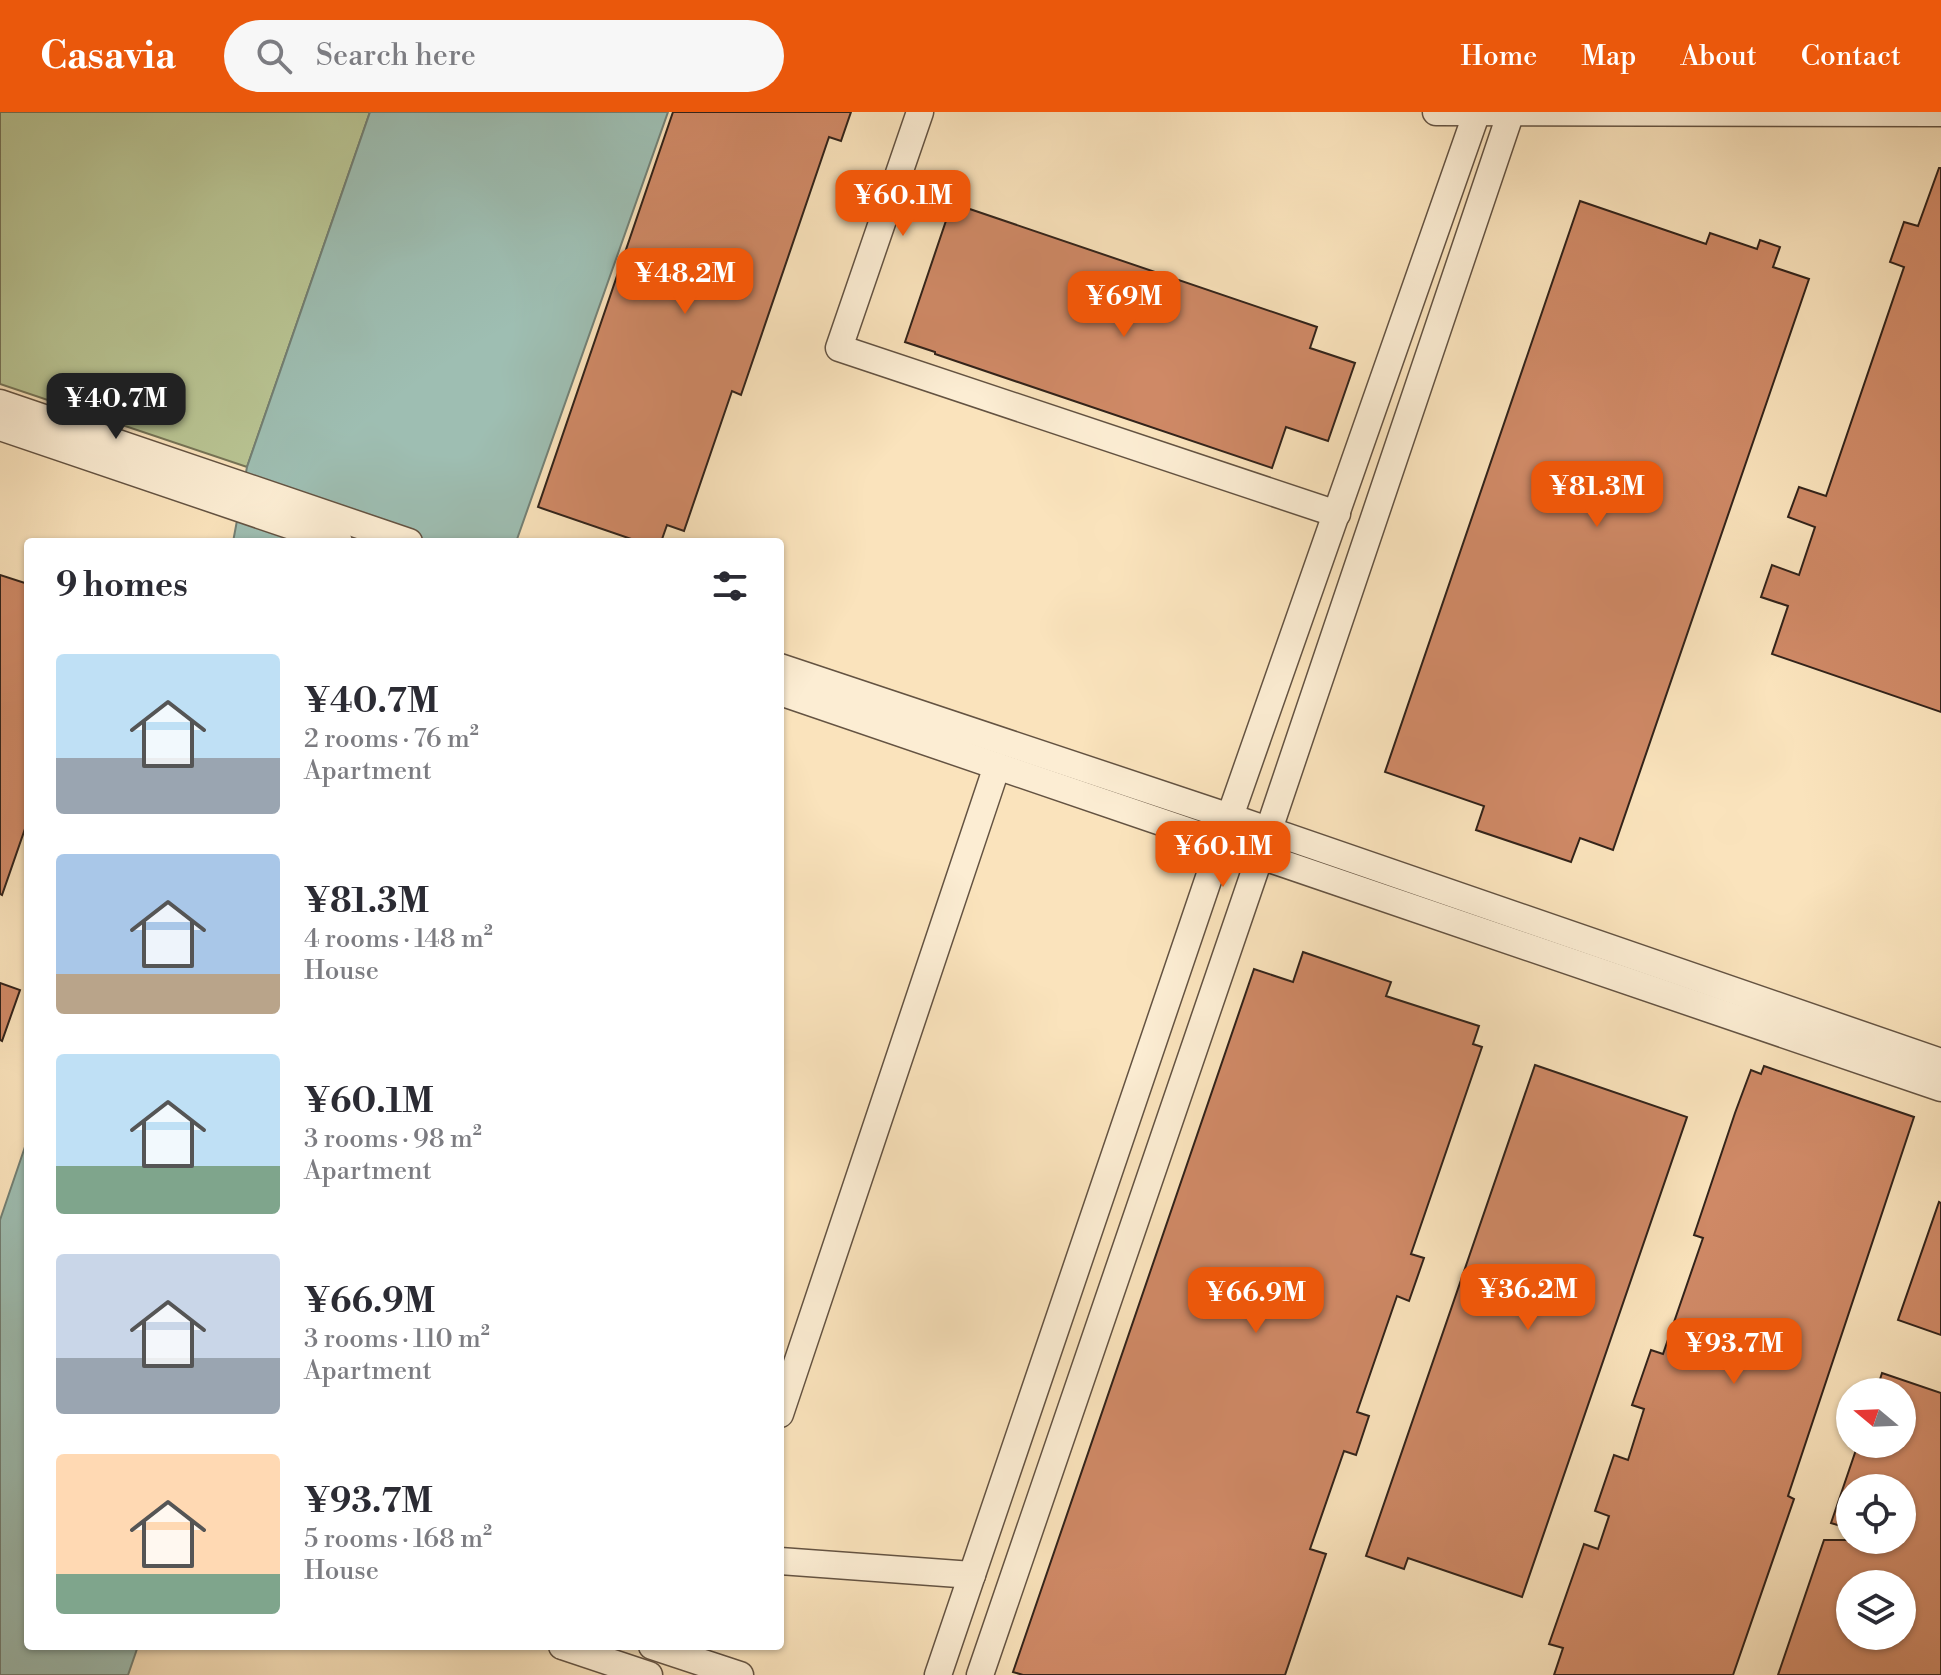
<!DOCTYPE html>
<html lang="en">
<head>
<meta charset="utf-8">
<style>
  :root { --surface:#fff; --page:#f7f7f7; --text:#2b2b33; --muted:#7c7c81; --accent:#ea580c }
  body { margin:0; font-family:"Libre Bodoni",serif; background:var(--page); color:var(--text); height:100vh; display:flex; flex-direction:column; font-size:30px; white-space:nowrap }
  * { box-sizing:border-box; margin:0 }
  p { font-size:26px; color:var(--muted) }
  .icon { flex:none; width:44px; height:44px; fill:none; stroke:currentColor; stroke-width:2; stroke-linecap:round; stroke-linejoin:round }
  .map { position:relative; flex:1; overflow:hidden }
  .sheet { position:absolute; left:24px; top:426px; width:760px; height:1112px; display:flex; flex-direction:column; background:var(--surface); border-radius:8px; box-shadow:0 2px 6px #0004 }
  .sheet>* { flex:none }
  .needle { width:52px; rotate:289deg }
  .buttons { position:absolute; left:1836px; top:1266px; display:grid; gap:16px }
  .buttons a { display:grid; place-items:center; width:80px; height:80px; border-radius:50%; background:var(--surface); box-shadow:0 2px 6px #0004; font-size:40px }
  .price { position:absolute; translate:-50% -68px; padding:0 18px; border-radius:16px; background:var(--accent); color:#fff; font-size:26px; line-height:52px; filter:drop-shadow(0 2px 4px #0008) }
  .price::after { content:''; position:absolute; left:50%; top:48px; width:24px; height:18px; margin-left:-12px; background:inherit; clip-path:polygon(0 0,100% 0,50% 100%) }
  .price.selected { background:#222; color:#fff }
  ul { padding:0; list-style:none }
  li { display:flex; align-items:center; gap:24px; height:200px; padding:0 32px }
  li span { display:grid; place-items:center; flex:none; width:224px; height:160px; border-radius:8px; color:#555 }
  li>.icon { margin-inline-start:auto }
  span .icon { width:96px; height:96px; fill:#fffc; stroke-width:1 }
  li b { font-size:34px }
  h2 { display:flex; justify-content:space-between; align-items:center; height:96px; padding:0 32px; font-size:34px }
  header { display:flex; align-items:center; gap:48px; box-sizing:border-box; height:112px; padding:0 40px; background:var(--accent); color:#fff }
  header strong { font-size:38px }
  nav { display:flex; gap:44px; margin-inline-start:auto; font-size:28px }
  .search { width:560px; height:72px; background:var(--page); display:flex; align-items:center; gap:20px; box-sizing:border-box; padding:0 28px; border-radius:44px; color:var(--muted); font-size:30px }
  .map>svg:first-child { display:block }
</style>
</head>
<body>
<header>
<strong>Casavia</strong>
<div class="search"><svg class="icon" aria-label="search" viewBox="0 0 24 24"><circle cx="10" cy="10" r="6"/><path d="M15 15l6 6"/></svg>Search here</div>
<nav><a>Home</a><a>Map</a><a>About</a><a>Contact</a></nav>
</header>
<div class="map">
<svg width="1941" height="1563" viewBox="0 0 1941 1563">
  <rect width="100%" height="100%" fill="#fae3bc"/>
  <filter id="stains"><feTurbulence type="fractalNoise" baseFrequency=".0025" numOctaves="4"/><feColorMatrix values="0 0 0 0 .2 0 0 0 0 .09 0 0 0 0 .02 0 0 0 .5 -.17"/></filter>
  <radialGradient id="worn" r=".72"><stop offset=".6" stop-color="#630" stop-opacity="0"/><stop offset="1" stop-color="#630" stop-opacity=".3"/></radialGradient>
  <polygon fill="#b9c594" stroke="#767457" stroke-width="2" points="0,0 370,0 247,355 0,272"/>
  <g fill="#9ebeb2" stroke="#738075" stroke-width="2">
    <polygon points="370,0 668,0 516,430 233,430 247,355"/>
    <polygon points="28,1026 28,1534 138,1534 128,1563 0,1563 0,1108"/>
  </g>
  <g fill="#cf8966" stroke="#32231a" stroke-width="2" fill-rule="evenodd">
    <polygon points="673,0 851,0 841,29 829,25 741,283 732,279 684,419 667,413 661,430 640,430 538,395"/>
    <polygon points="1939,56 1941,56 1941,600 1772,542 1788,494 1761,485 1772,453 1799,463 1815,415 1788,405 1799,375 1826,384 1904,155 1890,150 1904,110 1918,114"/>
    <polygon points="1580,89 1706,132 1710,121 1757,137 1760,128 1780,135 1773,155 1809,167 1613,738 1580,726 1571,750 1476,718 1484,694 1385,660"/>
    <polygon points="952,91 1317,215 1310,236 1355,251 1328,329 1286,315 1272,356 935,242 935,240 905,230"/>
    <polygon points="0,463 28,472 28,708 2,783 0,782"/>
    <polygon points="1303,840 1391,870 1386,884 1479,914 1473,932 1482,935 1411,1142 1424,1146 1409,1189 1397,1184 1357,1300 1369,1304 1356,1343 1344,1339 1310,1437 1326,1442 1285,1563 1023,1563 1013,1560 1254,857 1293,870"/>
    <polygon points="0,871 20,878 2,929 0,928"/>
    <polygon points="1535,953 1687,1005 1522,1485 1408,1446 1404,1457 1366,1444"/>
    <polygon points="1764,954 1914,1005 1788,1384 1794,1387 1733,1563 1554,1563 1563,1536 1549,1532 1584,1432 1598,1437 1609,1404 1595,1399 1614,1343 1628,1348 1644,1297 1632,1293 1651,1238 1663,1242 1703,1126 1694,1123 1735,1001 1751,958 1761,962"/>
    <polygon points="1939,1090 1941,1091 1941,1223 1898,1208"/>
    <path d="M1882,1261L1941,1281V1563H1778L1824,1428H1902V1376H1850V1417L1831,1411L1858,1332H1902V1280H1876ZM1850,1472H1902V1524H1850Z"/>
  </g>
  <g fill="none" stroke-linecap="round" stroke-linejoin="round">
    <g stroke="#645342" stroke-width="29">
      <g id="minor">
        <polyline points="920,0 839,236 1337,402"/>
        <polyline points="1436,0 1941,1"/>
        <polyline points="0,291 409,430"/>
        <polyline points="0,315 339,430"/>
        <polyline points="780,555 1230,705 1941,950"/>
        <polyline points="780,580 1941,976"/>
        <polyline points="780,1302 997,654"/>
        <polyline points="780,1449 972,1463"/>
        <polyline points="562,1534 649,1563"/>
        <polyline points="652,1534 740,1563"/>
        <polyline points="938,1563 1221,730 1477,0"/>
        <polyline points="980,1563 1260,744 1511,0"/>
      </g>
    </g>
    <use href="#minor" stroke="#fcedd3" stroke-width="26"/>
  </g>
  <rect width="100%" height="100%" filter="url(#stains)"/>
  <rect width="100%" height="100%" fill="url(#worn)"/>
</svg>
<div class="buttons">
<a><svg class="needle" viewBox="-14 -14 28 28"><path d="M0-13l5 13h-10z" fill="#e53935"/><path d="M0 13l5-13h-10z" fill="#7c7c81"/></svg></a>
<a><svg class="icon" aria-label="locate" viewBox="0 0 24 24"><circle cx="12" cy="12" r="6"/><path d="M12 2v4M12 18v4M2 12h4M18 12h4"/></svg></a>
<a><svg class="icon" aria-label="layers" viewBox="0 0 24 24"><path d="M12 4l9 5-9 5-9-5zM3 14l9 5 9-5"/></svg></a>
</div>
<b class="price" style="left:903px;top:126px">¥60.1M</b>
<b class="price" style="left:685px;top:204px">¥48.2M</b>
<b class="price" style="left:1124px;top:227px">¥69M</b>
<b class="price selected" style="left:116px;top:329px">¥40.7M</b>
<b class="price" style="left:1597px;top:417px">¥81.3M</b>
<b class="price" style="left:1223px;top:777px">¥60.1M</b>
<b class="price" style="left:1528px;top:1220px">¥36.2M</b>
<b class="price" style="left:1256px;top:1223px">¥66.9M</b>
<b class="price" style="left:1734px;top:1274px">¥93.7M</b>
<section class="sheet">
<h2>9 homes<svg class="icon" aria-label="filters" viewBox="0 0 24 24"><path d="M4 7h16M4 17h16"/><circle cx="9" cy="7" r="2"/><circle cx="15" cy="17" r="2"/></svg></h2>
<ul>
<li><span style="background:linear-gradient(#bfe0f5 65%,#9aa5b1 0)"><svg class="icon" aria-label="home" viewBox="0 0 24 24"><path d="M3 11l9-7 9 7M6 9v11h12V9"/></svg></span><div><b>¥40.7M</b><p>2 rooms · 76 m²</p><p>Apartment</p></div></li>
<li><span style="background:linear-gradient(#a9c7e8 75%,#b9a48a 0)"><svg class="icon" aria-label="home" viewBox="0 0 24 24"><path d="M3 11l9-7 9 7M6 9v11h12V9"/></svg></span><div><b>¥81.3M</b><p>4 rooms · 148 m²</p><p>House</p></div></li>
<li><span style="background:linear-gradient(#bfe0f5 70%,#7fa58c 0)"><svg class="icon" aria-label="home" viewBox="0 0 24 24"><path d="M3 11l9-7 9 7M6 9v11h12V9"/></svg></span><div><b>¥60.1M</b><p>3 rooms · 98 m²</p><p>Apartment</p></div></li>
<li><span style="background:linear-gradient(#c9d6e8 65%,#9aa5b1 0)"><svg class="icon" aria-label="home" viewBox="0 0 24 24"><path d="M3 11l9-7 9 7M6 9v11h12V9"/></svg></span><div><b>¥66.9M</b><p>3 rooms · 110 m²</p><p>Apartment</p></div></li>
<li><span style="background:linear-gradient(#ffd9b3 75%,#7fa58c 0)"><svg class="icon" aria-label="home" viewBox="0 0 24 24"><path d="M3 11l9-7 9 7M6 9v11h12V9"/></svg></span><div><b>¥93.7M</b><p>5 rooms · 168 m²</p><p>House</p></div></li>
</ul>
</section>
</div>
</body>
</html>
